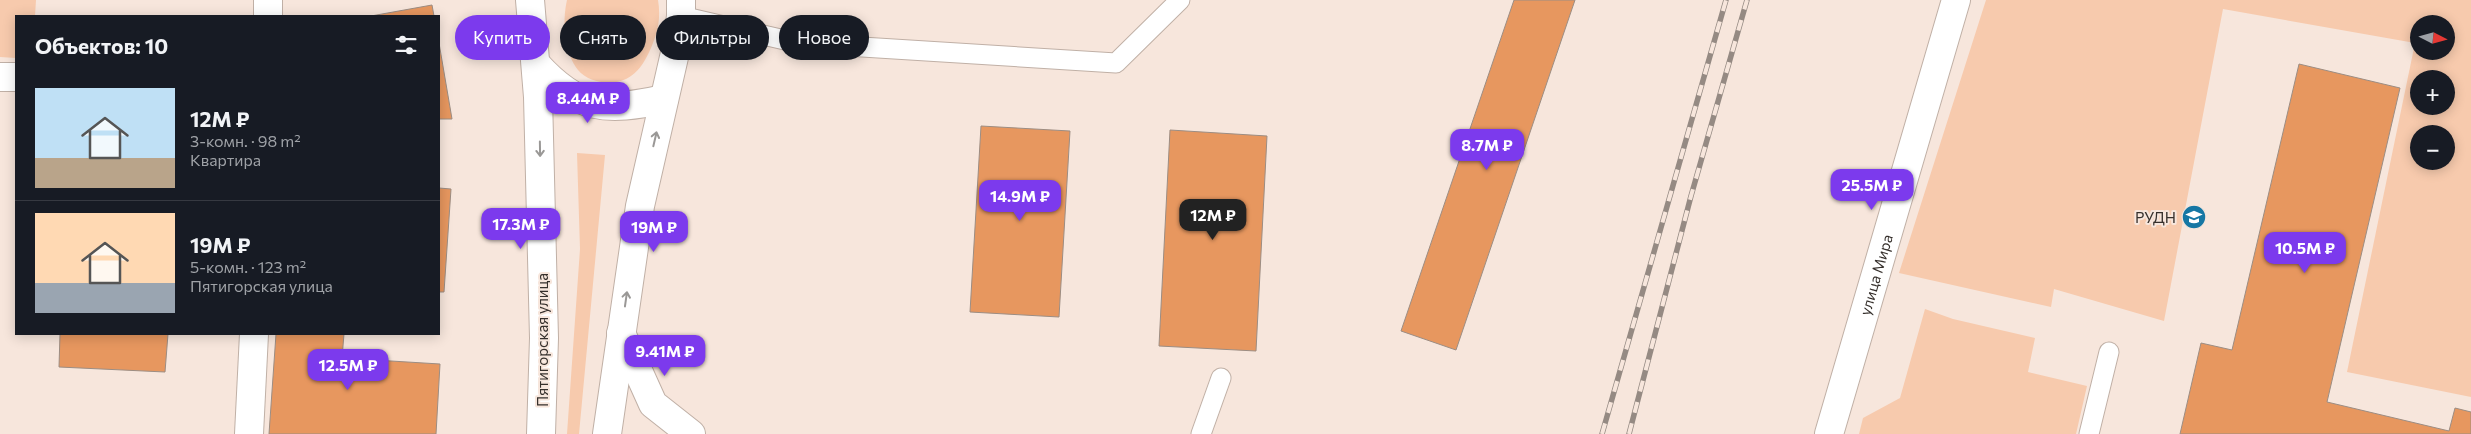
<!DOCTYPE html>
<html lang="ru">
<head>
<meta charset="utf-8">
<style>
  :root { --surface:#171b24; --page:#20242c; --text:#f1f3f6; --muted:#9ea1a6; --line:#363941; --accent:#7c3aed }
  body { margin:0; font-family:Commissioner,sans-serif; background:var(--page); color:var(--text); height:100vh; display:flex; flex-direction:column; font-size:19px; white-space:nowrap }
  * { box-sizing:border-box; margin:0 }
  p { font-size:16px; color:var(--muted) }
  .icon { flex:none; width:28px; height:28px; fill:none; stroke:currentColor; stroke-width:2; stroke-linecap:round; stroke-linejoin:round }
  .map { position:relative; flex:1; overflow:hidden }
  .details { position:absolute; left:15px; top:15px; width:425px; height:320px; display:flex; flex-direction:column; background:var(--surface); border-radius:0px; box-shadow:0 2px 12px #0003 }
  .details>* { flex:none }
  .banner { position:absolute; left:455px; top:15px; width:475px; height:45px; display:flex; gap:10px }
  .needle { width:32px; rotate:96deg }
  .controls { position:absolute; left:2410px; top:15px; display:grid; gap:10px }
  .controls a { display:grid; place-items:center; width:45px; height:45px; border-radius:50%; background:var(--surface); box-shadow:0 2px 12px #0003; font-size:25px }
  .price { position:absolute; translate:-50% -42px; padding:0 11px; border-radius:10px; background:var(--accent); color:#fff; font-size:16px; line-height:32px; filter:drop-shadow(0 1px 2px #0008) }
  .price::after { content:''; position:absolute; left:50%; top:30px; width:15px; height:11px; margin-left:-8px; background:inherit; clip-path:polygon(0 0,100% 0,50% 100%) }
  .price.on { background:#222; color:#fff }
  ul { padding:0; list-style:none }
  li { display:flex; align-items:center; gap:15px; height:125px; padding:0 20px }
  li+li { border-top:1px solid var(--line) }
  li span { display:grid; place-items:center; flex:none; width:140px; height:100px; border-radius:0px; color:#555 }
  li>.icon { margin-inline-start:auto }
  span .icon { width:60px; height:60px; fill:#fffc; stroke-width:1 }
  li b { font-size:21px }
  h2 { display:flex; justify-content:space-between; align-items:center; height:60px; padding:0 20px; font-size:21px }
  .chip { padding:0 18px; border-radius:22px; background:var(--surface); box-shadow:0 2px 12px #0003; font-size:18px; line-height:45px }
  .chip.on { background:var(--accent); color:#fff }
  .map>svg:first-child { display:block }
</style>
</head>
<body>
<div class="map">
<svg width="2471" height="434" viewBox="0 0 2471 434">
  <rect width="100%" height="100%" fill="#f7e6dc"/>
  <g fill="#f7caad" fill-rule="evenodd">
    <polygon points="0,0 36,0 35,16 16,16 16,58 0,57"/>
    <path d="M567,0H658C661,18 658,32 651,48C646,59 641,69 631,76C616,87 590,84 578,70C564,52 562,22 567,0Z"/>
    <path d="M1986,0H2471V397L2347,372L2415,43L2223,9L2164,321L2054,289L2051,307L1899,273ZM2419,24H2446V51H2419ZM2419,79H2446V106H2419ZM2419,134H2446V161H2419Z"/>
    <polygon points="577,153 605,155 579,434 567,434 580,249"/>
    <polygon points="1925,309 1953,319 2035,338 2028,372 2087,386 2076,434 1859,434 1863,418 1900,398"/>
  </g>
  <g fill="#e7975f" stroke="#9c8d83">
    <polygon points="1514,0 1575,0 1456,350 1401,331"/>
    <polygon points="432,5 434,16 371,16"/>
    <polygon points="439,43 452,119 439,119"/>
    <polygon points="2299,64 2400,88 2327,402 2449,431 2455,408 2471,412 2471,434 2180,434 2201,343 2232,350"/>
    <polygon points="981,126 1070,131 1059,317 970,312"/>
    <polygon points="1170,130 1267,136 1256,351 1159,346"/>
    <polygon points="439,188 451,189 444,292 439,292"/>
    <polygon points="60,334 168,334 165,372 59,367"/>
    <polygon points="276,334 344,334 342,358 440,364 436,434 269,434"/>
  </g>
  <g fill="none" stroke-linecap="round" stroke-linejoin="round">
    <g stroke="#c0b0a6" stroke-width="21">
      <g id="lane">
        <polyline points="681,16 798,43 1116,63 1180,0"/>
        <polyline points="1201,434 1221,378"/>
        <polyline points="2089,434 2109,352"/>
      </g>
    </g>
    <g stroke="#c0b0a6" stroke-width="30">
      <g id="street">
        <polyline points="268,16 268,0"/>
        <polyline points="0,77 16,77"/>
        <polyline points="249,434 254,334"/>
        <path id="s1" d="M1829,434L1956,0"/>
      </g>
    </g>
    <g stroke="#c0b0a6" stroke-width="30">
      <g id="secondary">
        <polyline points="530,0 538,97 544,338 541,434"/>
        <path d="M537,65C578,110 606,112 664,99"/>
        <polyline points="621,333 653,404 691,434"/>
        <polyline points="607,434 640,206 677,44 681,16 681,0"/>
      </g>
    </g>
    <use href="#lane" stroke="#fff" stroke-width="19"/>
    <use href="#street" stroke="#fff" stroke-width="28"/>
    <use href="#secondary" stroke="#fff" stroke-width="28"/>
    <g stroke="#958a83" stroke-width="5.5">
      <g id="rail">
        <polyline points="1602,434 1726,0"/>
        <polyline points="1629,434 1691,196 1747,0"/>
      </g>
    </g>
    <use href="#rail" stroke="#f7e6dc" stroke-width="4" stroke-dasharray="11" stroke-linecap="butt"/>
  </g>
  <defs><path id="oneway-shaft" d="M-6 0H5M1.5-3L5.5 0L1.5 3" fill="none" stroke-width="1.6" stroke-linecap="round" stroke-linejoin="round" transform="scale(1.25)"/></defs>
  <g stroke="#9a9896">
    <use href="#oneway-shaft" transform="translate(655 139) rotate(-77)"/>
    <use href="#oneway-shaft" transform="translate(540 149) rotate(89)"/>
    <use href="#oneway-shaft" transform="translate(626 299) rotate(-82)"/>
  </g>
  <defs>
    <g id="university-disc" transform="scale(1.25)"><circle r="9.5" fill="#1677a4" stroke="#f7e6dc"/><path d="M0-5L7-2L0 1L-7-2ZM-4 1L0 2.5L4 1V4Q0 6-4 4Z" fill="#fff"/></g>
  </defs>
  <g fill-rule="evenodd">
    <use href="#university-disc" x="2194" y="217"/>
  </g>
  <g text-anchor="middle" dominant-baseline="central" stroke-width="4" stroke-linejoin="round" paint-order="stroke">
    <g font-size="15" fill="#36302c" stroke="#f7e6dc" text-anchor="end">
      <text x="2176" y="217">РУДН</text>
    </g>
    <g font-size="15" fill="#36302c" stroke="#f7e6dc">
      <text stroke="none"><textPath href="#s1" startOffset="166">улица Мира</textPath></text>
      <text transform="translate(542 340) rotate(-90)">Пятигорская улица</text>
    </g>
  </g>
</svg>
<div class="controls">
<a><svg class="needle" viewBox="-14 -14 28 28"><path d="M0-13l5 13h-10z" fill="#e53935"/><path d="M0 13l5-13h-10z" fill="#9ea1a6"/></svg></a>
<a>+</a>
<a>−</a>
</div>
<b class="price" style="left:588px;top:124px">8.44M ₽</b>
<b class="price" style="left:1487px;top:171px">8.7M ₽</b>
<b class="price" style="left:1872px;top:211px">25.5M ₽</b>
<b class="price" style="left:1020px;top:222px">14.9M ₽</b>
<b class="price on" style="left:1213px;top:241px">12M ₽</b>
<b class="price" style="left:521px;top:250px">17.3M ₽</b>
<b class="price" style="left:654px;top:253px">19M ₽</b>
<b class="price" style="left:2305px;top:274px">10.5M ₽</b>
<b class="price" style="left:665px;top:377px">9.41M ₽</b>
<b class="price" style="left:348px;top:391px">12.5M ₽</b>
<div class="banner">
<a class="chip on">Купить</a>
<a class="chip">Снять</a>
<a class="chip">Фильтры</a>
<a class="chip">Новое</a>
</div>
<section class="details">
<h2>Объектов: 10<svg class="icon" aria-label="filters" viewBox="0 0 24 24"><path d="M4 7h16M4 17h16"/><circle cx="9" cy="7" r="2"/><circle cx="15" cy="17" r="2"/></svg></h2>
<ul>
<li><span style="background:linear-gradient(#bfe0f5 70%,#b9a48a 0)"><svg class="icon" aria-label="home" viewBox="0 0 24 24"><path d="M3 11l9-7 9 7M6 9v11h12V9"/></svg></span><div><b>12M ₽</b><p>3-комн. · 98 m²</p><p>Квартира</p></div></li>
<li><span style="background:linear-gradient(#ffd9b3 70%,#9aa5b1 0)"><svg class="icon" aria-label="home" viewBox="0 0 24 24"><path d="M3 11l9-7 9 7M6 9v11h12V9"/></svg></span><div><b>19M ₽</b><p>5-комн. · 123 m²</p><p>Пятигорская улица</p></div></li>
</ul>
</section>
</div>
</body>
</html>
